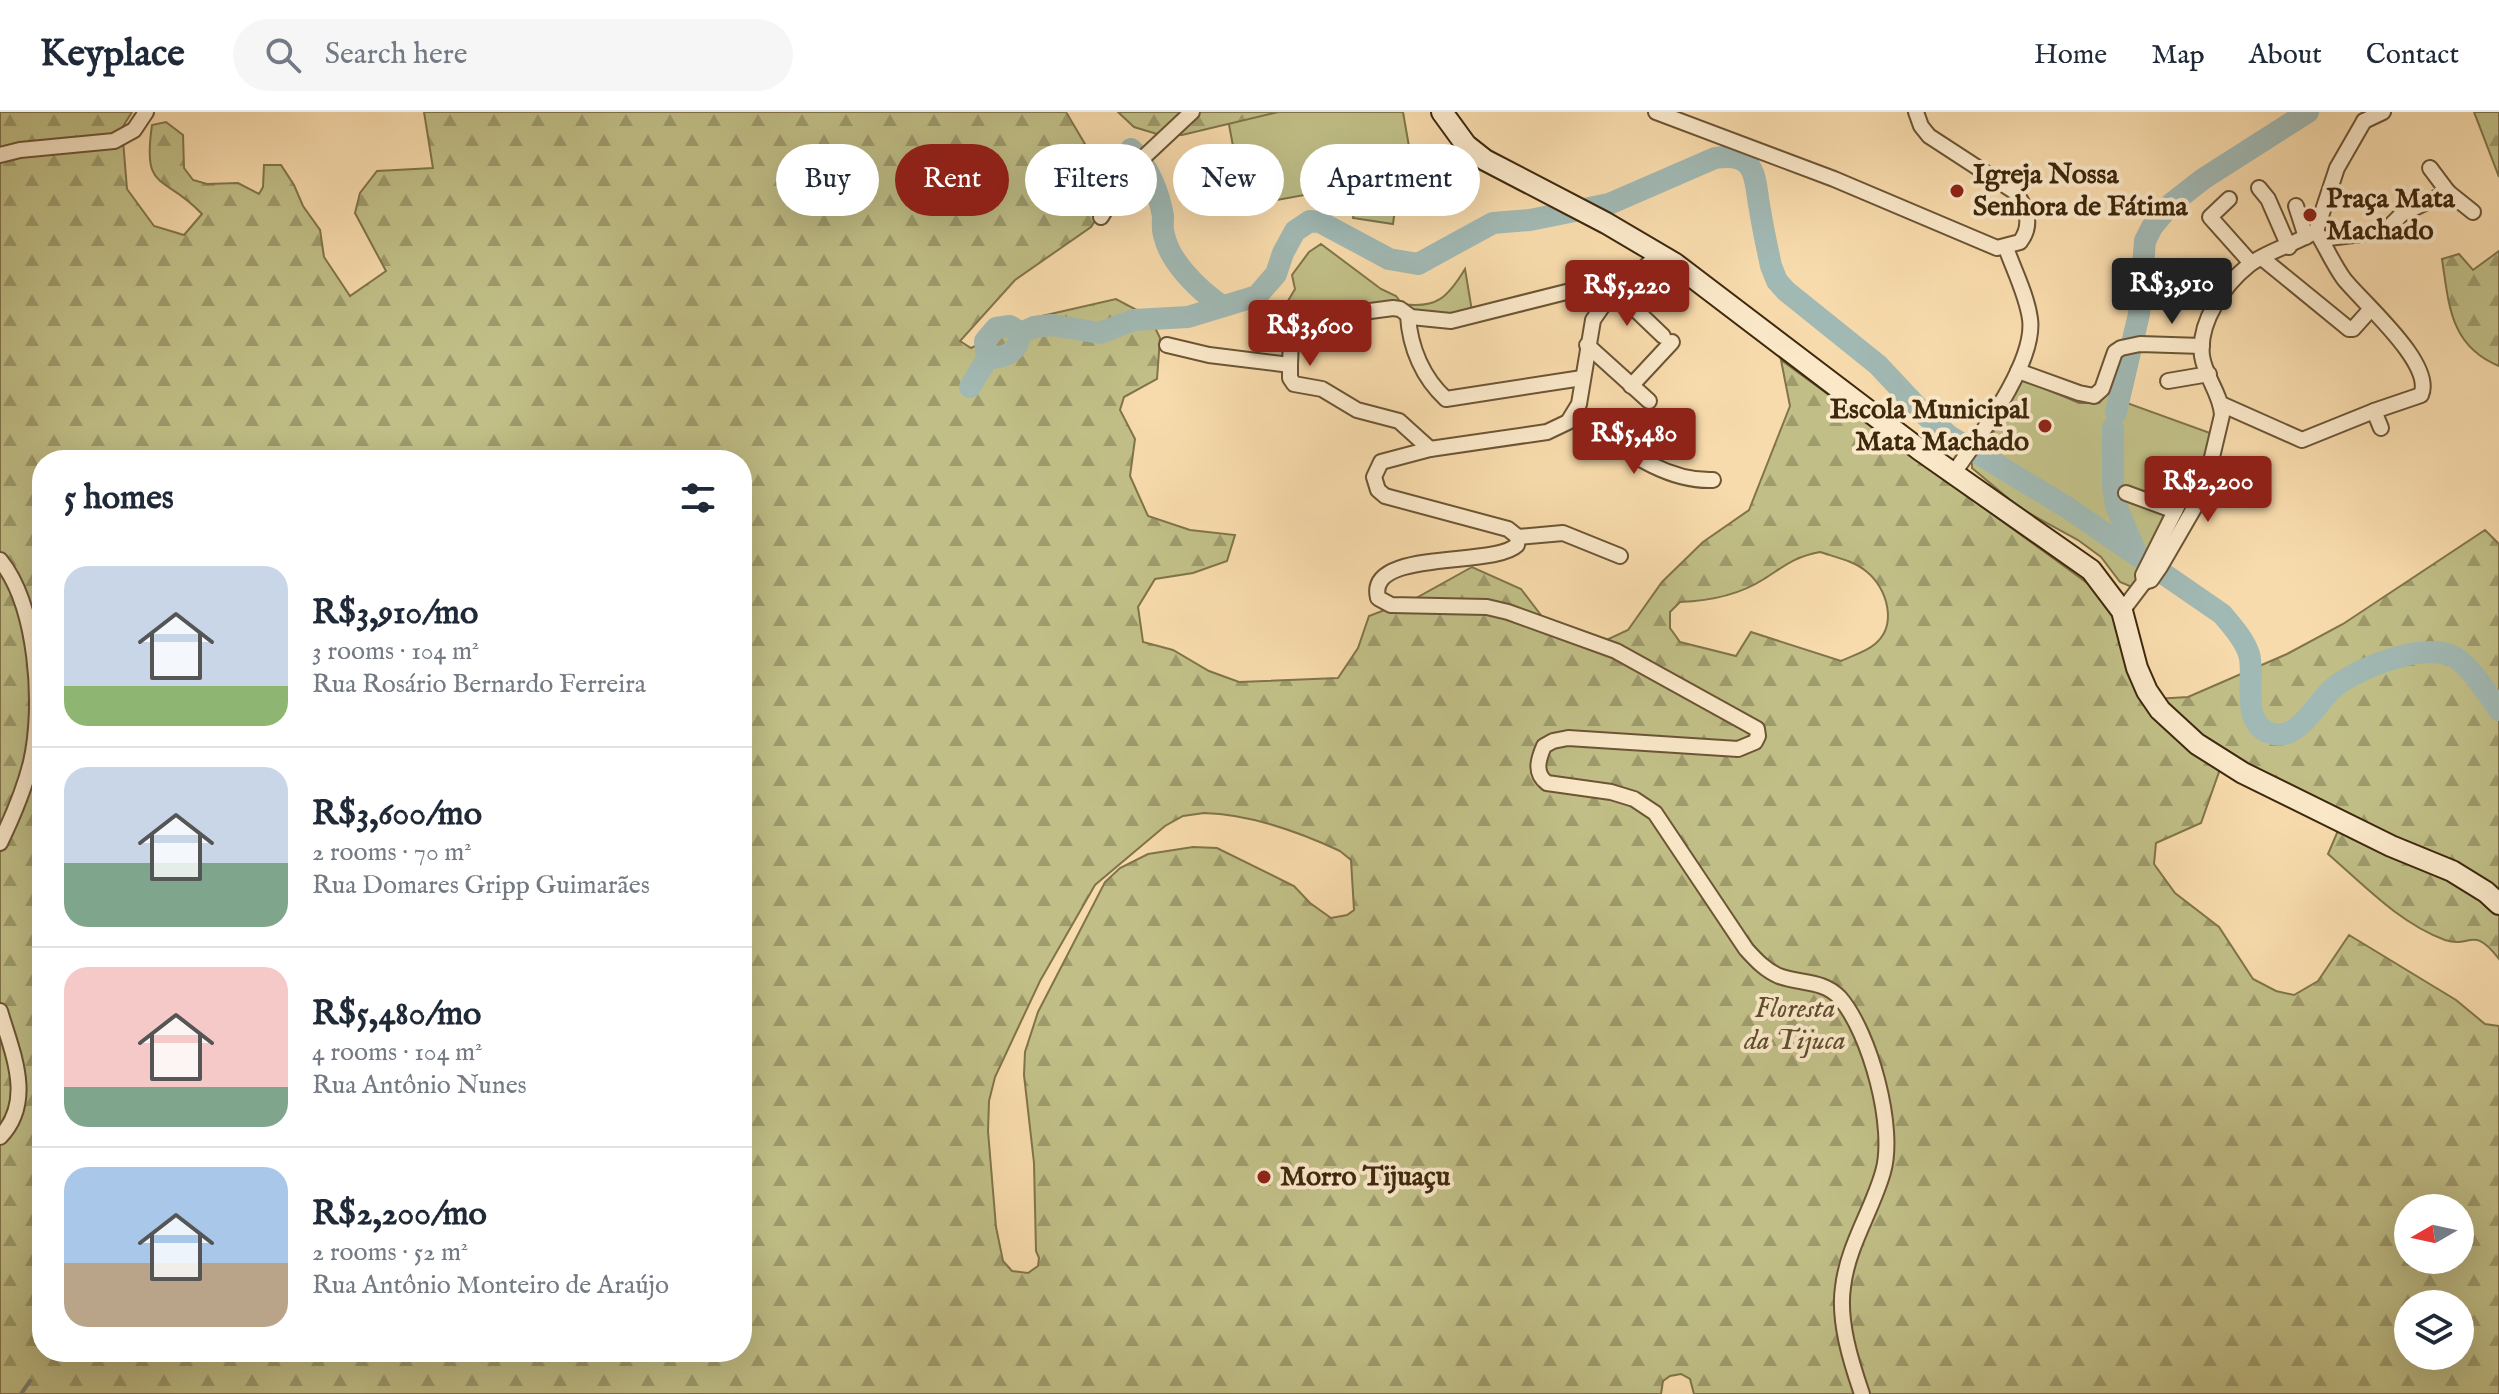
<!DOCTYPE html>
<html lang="en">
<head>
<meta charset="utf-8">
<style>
  :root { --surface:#fff; --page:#f6f6f7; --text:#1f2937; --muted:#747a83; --line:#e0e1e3; --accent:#8f2418 }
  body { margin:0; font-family:"IM FELL English",serif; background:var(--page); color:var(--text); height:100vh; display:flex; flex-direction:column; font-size:30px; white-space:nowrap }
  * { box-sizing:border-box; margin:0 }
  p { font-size:26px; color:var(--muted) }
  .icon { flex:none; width:44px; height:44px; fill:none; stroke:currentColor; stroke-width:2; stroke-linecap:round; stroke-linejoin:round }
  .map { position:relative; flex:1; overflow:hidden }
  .drawer { position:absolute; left:32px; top:338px; width:720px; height:912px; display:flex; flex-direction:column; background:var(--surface); border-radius:32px; box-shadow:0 8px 32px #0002 }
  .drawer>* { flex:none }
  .guide { position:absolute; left:776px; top:32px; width:760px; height:72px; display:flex; gap:16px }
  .needle { width:52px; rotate:261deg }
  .controls { position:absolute; left:2394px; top:1082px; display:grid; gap:16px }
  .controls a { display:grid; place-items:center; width:80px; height:80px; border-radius:50%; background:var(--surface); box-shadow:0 8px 32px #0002; font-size:40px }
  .price { position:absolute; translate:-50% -68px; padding:0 18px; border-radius:8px; background:var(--accent); color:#fff; font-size:26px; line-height:52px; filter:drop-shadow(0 2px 4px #0008) }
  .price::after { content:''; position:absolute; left:50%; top:48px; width:24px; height:18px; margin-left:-12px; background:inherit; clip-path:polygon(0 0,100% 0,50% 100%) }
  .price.selected { background:#222; color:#fff }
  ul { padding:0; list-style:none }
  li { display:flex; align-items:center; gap:24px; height:200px; padding:0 32px }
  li+li { border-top:2px solid var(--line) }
  li span { display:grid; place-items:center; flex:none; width:224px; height:160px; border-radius:24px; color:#555 }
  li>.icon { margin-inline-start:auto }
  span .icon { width:96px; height:96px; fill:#fffc; stroke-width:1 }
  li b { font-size:34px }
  h2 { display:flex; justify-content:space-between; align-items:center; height:96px; padding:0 32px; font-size:34px }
  .pill { padding:0 28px; border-radius:36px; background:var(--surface); box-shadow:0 8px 32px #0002; font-size:28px; line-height:72px }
  .pill.selected { background:var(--accent); color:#fff }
  header { display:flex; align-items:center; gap:48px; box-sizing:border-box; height:112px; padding:0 40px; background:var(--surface); border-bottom:2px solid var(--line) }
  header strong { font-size:38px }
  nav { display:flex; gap:44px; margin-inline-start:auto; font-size:28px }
  .search { width:560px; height:72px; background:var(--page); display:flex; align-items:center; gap:20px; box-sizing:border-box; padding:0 28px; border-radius:44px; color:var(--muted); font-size:30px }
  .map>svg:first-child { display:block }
</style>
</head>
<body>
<header>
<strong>Keyplace</strong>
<div class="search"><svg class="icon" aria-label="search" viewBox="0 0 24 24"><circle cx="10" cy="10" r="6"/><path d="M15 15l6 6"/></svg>Search here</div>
<nav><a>Home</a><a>Map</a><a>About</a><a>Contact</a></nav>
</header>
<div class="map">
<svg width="2499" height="1282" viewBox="0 0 2499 1282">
  <defs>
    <pattern id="forest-firs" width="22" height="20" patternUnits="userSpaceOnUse" patternTransform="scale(2)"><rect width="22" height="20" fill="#c1bf87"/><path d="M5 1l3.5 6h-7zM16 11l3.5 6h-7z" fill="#9e9b6d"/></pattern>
  </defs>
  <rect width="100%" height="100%" fill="#f8dbac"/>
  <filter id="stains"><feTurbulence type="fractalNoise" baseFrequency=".0025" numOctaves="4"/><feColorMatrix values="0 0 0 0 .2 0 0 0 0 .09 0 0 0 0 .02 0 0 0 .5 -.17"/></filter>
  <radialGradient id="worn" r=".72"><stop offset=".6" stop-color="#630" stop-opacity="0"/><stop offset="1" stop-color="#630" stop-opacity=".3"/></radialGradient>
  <g fill="#c1bf87" stroke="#80744a" stroke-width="2">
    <polygon points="1266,0 1403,0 1414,63 1244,94 1228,7"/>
    <polygon points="1356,85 1396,90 1393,112 1353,106"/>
    <path d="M1321,132L1381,177L1396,184L1402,192C1437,197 1448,185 1465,157L1473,205L1405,200L1294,217L1278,215L1279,204L1295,177L1292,163L1309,140Z"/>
    <polygon points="2139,237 2124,290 2210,321 2211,325 2203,348 2132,475 2120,470 2101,445 2078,428 2021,397 1972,356 1972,351 1993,321 2023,267 2079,291 2099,291 2110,279 2125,239"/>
  </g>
  <g fill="url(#forest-firs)" stroke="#80744a" stroke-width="2" fill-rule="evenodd">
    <path d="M0,0H132L122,16L127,77L154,114L184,123L202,102C164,61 142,82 152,13L166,10L183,23L184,56L193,68L207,72L238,71L259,82L263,75L264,53H281L294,73L303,94L320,118L324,145L350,184L386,159L355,101L360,81L377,59L433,56L424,0H1066L1114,81L1091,115L1015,168L960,229L971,236L1033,206L1116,187L1150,205L1160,226L1157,267L1124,285L1120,298L1135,327L1130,364L1148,404L1190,418L1235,423L1227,449L1193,461L1155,467L1138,495L1143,530L1173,538L1209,559L1239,570L1338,566L1358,536L1369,504L1416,486L1472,455L1521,477L1553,519L1598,532L1628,518L1662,470L1703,430L1749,398L1790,294L1781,248L2127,500L2155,587L2188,585L2287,542L2343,512L2485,418L2499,432V847C2472,812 2471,837 2445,828C2399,811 2364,773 2328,742L2346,700L2225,643L2201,711L2156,731L2154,752L2175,781L2219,815L2253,867L2276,879L2294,883L2318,869L2349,823L2456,888L2485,912L2499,914V1282H1694L1690,1267L1681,1262L1670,1264L1663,1269L1661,1282H0ZM42,348H742V1240H42ZM1820,440C1835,445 1855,449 1867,460C1887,476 1898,513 1875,532C1866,540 1851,544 1841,549L1751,520L1736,544L1680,530L1670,516V500L1680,490C1709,489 1739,483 1764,467C1786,453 1794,445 1820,440ZM1204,701C1250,702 1299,720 1340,739L1351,748L1354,798L1347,803L1331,806L1310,791L1294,774L1217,736L1193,735L1148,742L1120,756L1105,770L1038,900L1025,940L1024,963L1034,1051L1036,1139L1039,1146L1038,1154L1028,1161L1012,1159L1003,1149L996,1115L988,1019L989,989L995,965L1040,869L1095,773L1165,714L1183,704ZM2408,1096H2460V1148H2408ZM2408,1192H2460V1244H2408Z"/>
    <polygon points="1118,0 1278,0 1182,23 1157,22 1134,15"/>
    <polygon points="2474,0 2499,0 2499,65"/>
    <path d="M2499,139V254C2450,234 2449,193 2442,147L2459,142L2473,158Z"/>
  </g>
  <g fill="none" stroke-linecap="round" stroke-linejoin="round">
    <polyline stroke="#797f71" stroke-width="4" points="21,1282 30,1269"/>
    <g stroke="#a1b9b4" stroke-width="22">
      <path d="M1131,37C1148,53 1159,81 1163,104C1163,110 1162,117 1164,123C1170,151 1200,179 1222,194"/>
      <polyline points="987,247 985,229 996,216 1010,214 1021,221"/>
      <path d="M970,275L987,247C1006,245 1017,242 1021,221L1034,215L1051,213L1100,221L1134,208L1188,205L1257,184L1276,162L1283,141L1295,119L1310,109L1320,110L1389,147L1418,152L1493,111L1530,108L1609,92L1715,46C1759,39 1754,68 1760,98C1763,117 1767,135 1771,154L1777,169L1786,179L1878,253L1923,301L1949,324L2068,396L2222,502C2232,514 2244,527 2249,542C2256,565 2239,610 2270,621C2296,631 2316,593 2331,578C2355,556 2427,528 2456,546C2470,555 2490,584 2499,598"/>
      <polyline points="2116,300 2139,202 2145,129 2152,115 2171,92 2203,67 2308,0"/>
      <polyline points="2113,316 2113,375 2116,394 2137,443"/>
    </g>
    <g stroke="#6c5535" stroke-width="18">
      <g id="street">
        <path d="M1656,0L1834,67L1997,136L2020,130C2033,113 2027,96 2015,80L1929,24L1921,14L1916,0"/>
        <polyline points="2364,9 2383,0"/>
        <polyline points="0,43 20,38 114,29 134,18 146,0"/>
        <polyline points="2430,56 2448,80"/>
        <polyline points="2259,76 2268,87 2289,135"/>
        <polyline points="2229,87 2210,105 2251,151"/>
        <polyline points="2296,94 2306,125"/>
        <polyline points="1101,105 1128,60 1192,0"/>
        <polyline points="2321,127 2385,119 2402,102 2448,80 2473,100"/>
        <path d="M1659,142L1602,195L1593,208L1579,292L1568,310L1547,320L1430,337L1381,350L1374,365L1378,378L1385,384L1508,417L1518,425L1517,433C1493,456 1366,436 1378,486L1391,493L1487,495L1508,500L1616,539L1757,617L1758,624L1755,630L1738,637L1568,626L1553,629L1544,634C1538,648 1534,661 1547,671L1611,680L1634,687L1655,701L1746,837C1756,848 1765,858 1779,864C1800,872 1824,868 1840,886C1870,921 1896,1016 1883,1060C1872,1099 1848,1133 1843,1175C1838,1209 1851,1250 1862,1282"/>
        <polyline points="2262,146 2349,217 2353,217 2370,198"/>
        <polyline points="1617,180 1663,224"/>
        <path d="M1408,204C1410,236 1423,266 1446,287L1582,266"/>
        <polyline points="1167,233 1209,243 1290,253 1290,266 1294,272 1322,277 1357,298 1399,309 1430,337"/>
        <polyline points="1587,233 1649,289"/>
        <polyline points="1290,253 1291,226 1294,217 1322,215 1340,203 1393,196 1400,197 1411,205 1451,209 1634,163"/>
        <polyline points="2018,259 2079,281 2094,284 2102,277 2115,240 2121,236 2140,232 2202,234"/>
        <polyline points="2168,269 2209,262"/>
        <polyline points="1631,274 1672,230"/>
        <path d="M2221,292L2302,328L2374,299L2421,283C2435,252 2363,191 2344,167C2333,152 2326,135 2316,119"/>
        <polyline points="2374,299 2381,316"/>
        <path d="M1574,303C1616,330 1660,370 1713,368"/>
        <path d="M1953,362C1978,326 2036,251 2030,207C2027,184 2014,158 2006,136"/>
        <polyline points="2126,381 2175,399"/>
        <polyline points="1518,425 1563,421 1620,444"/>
        <path d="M0,448C37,494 44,593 31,650C24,679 13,704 0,731"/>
        <path d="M2144,470L2151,468L2160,455L2204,379L2222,303C2221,282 2205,265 2202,244C2198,210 2224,173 2249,153C2267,139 2296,132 2316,119L2337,56L2364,9"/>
        <polyline points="2122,499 2144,470 2143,463 2195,359 2210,352"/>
        <path d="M0,899C12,940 35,989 0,1025"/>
      </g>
    </g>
    <g stroke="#3e280d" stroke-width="24">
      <polyline id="secondary" points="1442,0 1466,33 1485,48 1606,111 1674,151 1920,338 2091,458 2122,499 2137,556 2147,579 2160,598 2197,632 2243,661 2391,734 2452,759 2486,780 2499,792"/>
    </g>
    <use href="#street" stroke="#fae8c9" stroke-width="14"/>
    <use href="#secondary" stroke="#fae8c9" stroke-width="20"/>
  </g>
  <g fill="#8f2418" stroke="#fae8c9" stroke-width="3">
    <circle cx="1957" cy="79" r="8"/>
    <circle cx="2310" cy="103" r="8"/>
    <circle cx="2045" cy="314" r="8"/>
    <circle cx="1264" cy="1065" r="8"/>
  </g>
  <g text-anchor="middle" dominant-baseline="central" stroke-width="8" stroke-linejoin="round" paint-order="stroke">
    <g font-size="28" font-weight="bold" fill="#3e280d" stroke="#fae8c9" text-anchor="start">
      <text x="1973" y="63">Igreja Nossa<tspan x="1973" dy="32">Senhora de Fátima</tspan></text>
      <text x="2326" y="87">Praça Mata<tspan x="2326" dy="32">Machado</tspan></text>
      <text x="2029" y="298" text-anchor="end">Escola Municipal<tspan x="2029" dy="32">Mata Machado</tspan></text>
      <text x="1280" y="1065">Morro Tijuaçu</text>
    </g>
    <g font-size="28" font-style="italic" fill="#5f4e2c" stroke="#fae8c9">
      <text x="1795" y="897">Floresta<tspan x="1795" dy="32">da Tijuca</tspan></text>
    </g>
  </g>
  <rect width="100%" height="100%" filter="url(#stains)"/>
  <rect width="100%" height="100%" fill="url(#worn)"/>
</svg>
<div class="controls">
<a><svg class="needle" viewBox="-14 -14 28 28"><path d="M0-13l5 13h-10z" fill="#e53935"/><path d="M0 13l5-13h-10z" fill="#747a83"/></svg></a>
<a><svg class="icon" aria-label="layers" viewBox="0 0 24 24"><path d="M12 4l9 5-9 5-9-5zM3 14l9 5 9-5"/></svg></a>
</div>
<b class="price selected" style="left:2172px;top:214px">R$3,910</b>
<b class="price" style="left:1627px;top:216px">R$5,220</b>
<b class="price" style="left:1310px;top:256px">R$3,600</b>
<b class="price" style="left:1634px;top:364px">R$5,480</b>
<b class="price" style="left:2208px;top:412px">R$2,200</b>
<div class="guide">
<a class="pill">Buy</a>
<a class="pill selected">Rent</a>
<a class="pill">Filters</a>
<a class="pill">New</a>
<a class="pill">Apartment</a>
</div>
<section class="drawer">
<h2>5 homes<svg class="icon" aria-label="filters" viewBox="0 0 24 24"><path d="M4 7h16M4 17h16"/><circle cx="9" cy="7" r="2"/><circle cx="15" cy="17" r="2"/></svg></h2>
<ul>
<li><span style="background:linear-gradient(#c9d6e8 75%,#8fb573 0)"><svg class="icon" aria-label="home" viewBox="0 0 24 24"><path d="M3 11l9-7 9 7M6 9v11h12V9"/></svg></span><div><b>R$3,910/mo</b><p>3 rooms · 104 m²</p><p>Rua Rosário Bernardo Ferreira</p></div></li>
<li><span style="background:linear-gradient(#c9d6e8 60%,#7fa58c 0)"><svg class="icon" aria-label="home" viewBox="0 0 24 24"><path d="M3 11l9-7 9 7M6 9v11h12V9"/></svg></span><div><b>R$3,600/mo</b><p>2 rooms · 70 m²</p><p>Rua Domares Gripp Guimarães</p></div></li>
<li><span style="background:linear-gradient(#f6c9c9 75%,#7fa58c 0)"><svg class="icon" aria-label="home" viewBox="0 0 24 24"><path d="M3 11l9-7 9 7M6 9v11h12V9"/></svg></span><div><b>R$5,480/mo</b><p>4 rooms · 104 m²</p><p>Rua Antônio Nunes</p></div></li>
<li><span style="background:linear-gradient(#a9c7e8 60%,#b9a48a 0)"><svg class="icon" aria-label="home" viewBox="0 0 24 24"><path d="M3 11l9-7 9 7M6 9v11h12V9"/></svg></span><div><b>R$2,200/mo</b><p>2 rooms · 52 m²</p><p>Rua Antônio Monteiro de Araújo</p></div></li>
</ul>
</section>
</div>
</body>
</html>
